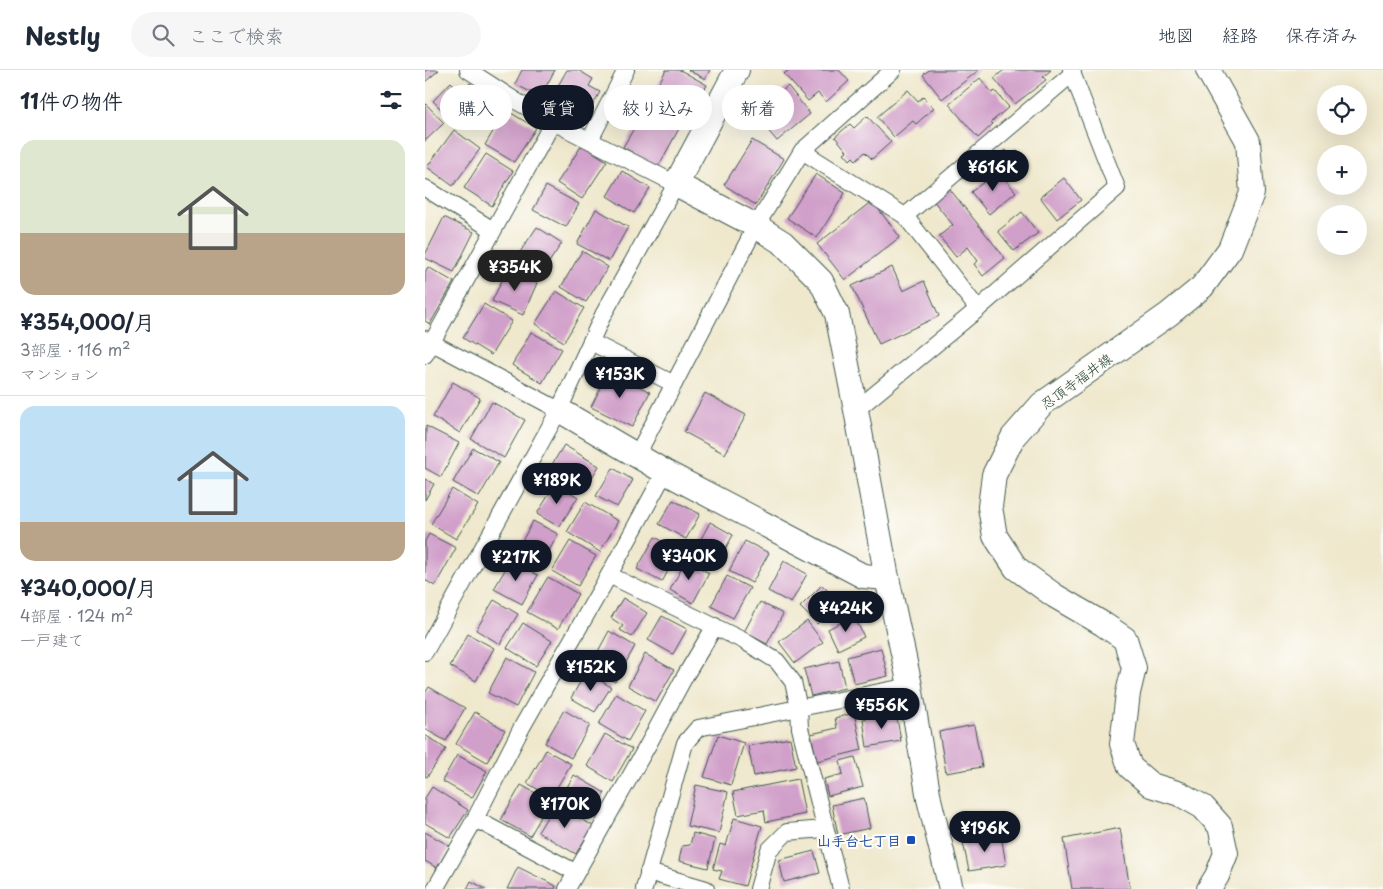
<!DOCTYPE html>
<html lang="ja">
<head>
<meta charset="utf-8">
<style>
  :root { --surface:#fff; --page:#f6f6f7; --text:#1f2937; --muted:#747a83; --line:#e0e1e3; --accent:#111827 }
  body { margin:0; font-family:"Playpen Sans","Klee One",sans-serif; background:var(--page); color:var(--text); height:100vh; display:flex; flex-direction:column; font-size:19px; white-space:nowrap }
  * { box-sizing:border-box; margin:0 }
  p { font-size:16px; color:var(--muted) }
  .icon { flex:none; width:28px; height:28px; fill:none; stroke:currentColor; stroke-width:2; stroke-linecap:round; stroke-linejoin:round }
  .map { position:relative; flex:1; overflow:hidden }
  .details { display:flex; flex-direction:column; background:var(--surface); width:425px }
  .details>* { flex:none }
  .top-card { position:absolute; left:15px; top:15px; width:475px; height:45px; display:flex; gap:10px }
  .fabs { position:absolute; left:892px; top:15px; display:grid; gap:10px }
  .fabs a { display:grid; place-items:center; width:50px; height:50px; border-radius:50%; background:var(--surface); box-shadow:0 5px 20px #0002; font-size:25px }
  .price { position:absolute; translate:-50% -42px; padding:0 11px; border-radius:18px; background:var(--accent); color:#fff; font-size:16px; line-height:32px; filter:drop-shadow(0 1px 2px #0008) }
  .price::after { content:''; position:absolute; left:50%; top:30px; width:15px; height:11px; margin-left:-8px; background:inherit; clip-path:polygon(0 0,100% 0,50% 100%) }
  .price.on { background:#222; color:#fff }
  ul { padding:0; list-style:none }
  li { display:grid; align-content:center; gap:10px; height:265px; padding:0 20px }
  li+li { border-top:1px solid var(--line) }
  li span { display:grid; place-items:center; height:155px; border-radius:15px; color:#555 }
  li>.icon { margin-inline-start:auto }
  span .icon { width:90px; height:90px; fill:#fffc; stroke-width:1 }
  li b { font-size:21px }
  h2 { display:flex; justify-content:space-between; align-items:center; height:60px; padding:0 20px; font-size:21px }
  .chip { padding:0 18px; border-radius:22px; background:var(--surface); box-shadow:0 5px 20px #0002; font-size:18px; line-height:45px }
  .chip.on { background:var(--accent); color:#fff }
  header { display:flex; align-items:center; gap:30px; box-sizing:border-box; height:70px; padding:0 25px; background:var(--surface); border-bottom:1px solid var(--line) }
  header strong { font-size:24px }
  nav { display:flex; gap:28px; margin-inline-start:auto; font-size:18px }
  .search { width:350px; height:45px; background:var(--page); display:flex; align-items:center; gap:12px; box-sizing:border-box; padding:0 18px; border-radius:28px; color:var(--muted); font-size:19px }
  main { display:flex; flex:1; min-height:0 }
  .map>svg:first-child { display:block }
</style>
</head>
<body>
<header>
<strong>Nestly</strong>
<div class="search"><svg class="icon" aria-label="search" viewBox="0 0 24 24"><circle cx="10" cy="10" r="6"/><path d="M15 15l6 6"/></svg>ここで検索</div>
<nav><a>地図</a><a>経路</a><a>保存済み</a></nav>
</header>
<main>
<section class="details">
<h2>11件の物件<svg class="icon" aria-label="filters" viewBox="0 0 24 24"><path d="M4 7h16M4 17h16"/><circle cx="9" cy="7" r="2"/><circle cx="15" cy="17" r="2"/></svg></h2>
<ul>
<li><span style="background:linear-gradient(#dfe7d0 60%,#b9a48a 0)"><svg class="icon" aria-label="home" viewBox="0 0 24 24"><path d="M3 11l9-7 9 7M6 9v11h12V9"/></svg></span><div><b>¥354,000/月</b><p>3部屋 · 116 m²</p><p>マンション</p></div></li>
<li><span style="background:linear-gradient(#bfe0f5 75%,#b9a48a 0)"><svg class="icon" aria-label="home" viewBox="0 0 24 24"><path d="M3 11l9-7 9 7M6 9v11h12V9"/></svg></span><div><b>¥340,000/月</b><p>4部屋 · 124 m²</p><p>一戸建て</p></div></li>
</ul>
</section>
<div class="map">
<svg width="958" height="819" viewBox="0 0 958 819">
  <rect width="100%" height="100%" fill="#fdfcf7"/>
  <filter id="ink" filterUnits="userSpaceOnUse"><feTurbulence type="fractalNoise" baseFrequency=".02" numOctaves="2"/><feDisplacementMap in="SourceGraphic" scale="10" xChannelSelector="R" yChannelSelector="G"/><feConvolveMatrix kernelMatrix="1 2 1 2 8 2 1 2 1" color-interpolation-filters="sRGB"/></filter>
  <filter id="wash" filterUnits="userSpaceOnUse"><feTurbulence type="fractalNoise" baseFrequency=".0096" numOctaves="4" result="noise"/><feDisplacementMap in="SourceGraphic" scale="20" xChannelSelector="R" yChannelSelector="G"/><feGaussianBlur stdDeviation="1.12" result="paint"/><feColorMatrix in="noise" values="0 0 0 0 0 0 0 0 0 0 0 0 0 0 0 0 0 1.4 0 .05"/><feComposite in="paint" operator="in"/></filter>
  <g filter="url(#wash)">
    <rect width="100%" height="100%" fill="#efe8cd"/>
    <g id="blocks">
      <g fill="#d1a0ca">
        <polygon points="0,0 14,0 0,12"/>
        <polygon points="97,0 130,0 115,27 90,14"/>
        <polygon points="142,0 153,0 168,9 164,16 175,22 161,47 126,28"/>
        <polygon points="241,0 255,0 282,15 259,54 223,33"/>
        <polygon points="263,0 285,0 280,9"/>
        <polygon points="364,0 414,0 424,11 401,32 393,23 383,31 359,4"/>
        <polygon points="504,0 554,0 517,29 498,5"/>
        <polygon points="579,0 626,0 618,7 621,10 590,34 569,8"/>
        <polygon points="555,8 567,23 570,21 584,37 566,52 568,54 553,68 524,34"/>
        <polygon points="26,12 36,22 45,13 59,26 32,55 8,31"/>
        <polygon points="363,16 385,44 352,71 329,44"/>
        <polygon points="483,20 493,31 498,27 509,38 491,54 488,51 469,67 452,47"/>
        <polygon points="0,33 19,53 0,71"/>
        <polygon points="221,38 255,57 233,97 198,77"/>
        <polygon points="81,40 111,58 89,92 60,75"/>
        <polygon points="442,46 466,72 447,89 440,82 431,90 428,87 425,90 419,83 422,81 410,67 425,54 429,58"/>
        <polygon points="29,60 55,79 28,116 2,97"/>
        <polygon points="327,70 359,89 331,135 299,115"/>
        <polygon points="157,75 182,91 157,129 132,113"/>
        <polygon points="581,80 585,86 592,81 599,90 587,99 575,84"/>
        <polygon points="61,84 88,101 67,136 39,118"/>
        <polygon points="197,101 225,118 209,143 182,126"/>
        <polygon points="573,101 591,122 564,144 546,122"/>
        <polygon points="391,104 420,123 392,168 362,148"/>
        <polygon points="639,108 656,130 632,149 615,127"/>
        <polygon points="121,116 154,134 141,157 108,140"/>
        <polygon points="523,117 580,188 558,206 549,194 553,191 543,177 531,187 514,166 528,155 507,129"/>
        <polygon points="447,131 475,167 420,210 392,174"/>
        <polygon points="171,139 203,157 184,191 152,174"/>
        <polygon points="597,142 613,163 589,181 573,161"/>
        <polygon points="19,147 49,162 29,202 0,188 0,185"/>
        <polygon points="112,157 137,173 114,207 89,191"/>
        <polygon points="157,181 183,197 161,232 136,217"/>
        <polygon points="3,197 29,212 5,254 0,251 0,202"/>
        <polygon points="467,197 478,221 499,211 514,246 454,274 427,216"/>
        <polygon points="82,200 112,213 98,245 67,231"/>
        <polygon points="131,221 159,238 139,272 110,254"/>
        <polygon points="59,234 87,251 66,285 38,268"/>
        <polygon points="106,262 137,279 117,313 87,295"/>
        <polygon points="184,301 225,322 207,357 166,337"/>
        <polygon points="28,312 55,328 35,363 8,347"/>
        <polygon points="280,323 321,345 300,384 259,362"/>
        <polygon points="67,332 100,350 79,388 46,369"/>
        <polygon points="1,356 34,373 16,407 0,398"/>
        <polygon points="139,375 174,396 158,422 123,401"/>
        <polygon points="48,378 74,392 54,427 28,412"/>
        <polygon points="188,398 208,410 192,437 171,426"/>
        <polygon points="0,409 9,414 0,430"/>
        <polygon points="131,413 153,427 134,457 112,444"/>
        <polygon points="27,419 53,435 31,469 6,454"/>
        <polygon points="248,430 275,444 261,469 234,454"/>
        <polygon points="160,432 193,451 175,482 142,462"/>
        <polygon points="108,451 133,464 116,496 91,482"/>
        <polygon points="285,452 308,465 292,494 269,482"/>
        <polygon points="4,464 31,478 10,516 0,510 0,471"/>
        <polygon points="230,467 254,480 237,512 212,499"/>
        <polygon points="145,471 171,486 153,516 127,501"/>
        <polygon points="320,471 344,483 327,513 304,501"/>
        <polygon points="261,490 284,503 268,533 245,520"/>
        <polygon points="85,491 113,505 97,534 69,519"/>
        <polygon points="359,491 382,504 366,533 343,521"/>
        <polygon points="302,506 325,518 308,548 286,536"/>
        <polygon points="123,507 153,524 133,559 102,542"/>
        <polygon points="397,515 414,532 392,554 375,537"/>
        <polygon points="198,528 222,543 207,567 195,560 198,556 186,548"/>
        <polygon points="69,530 93,544 75,574 51,560"/>
        <polygon points="335,532 358,544 342,574 319,562"/>
        <polygon points="237,546 262,559 248,584 223,570"/>
        <polygon points="429,546 439,567 413,580 403,559"/>
        <polygon points="382,551 398,572 370,593 354,572"/>
        <polygon points="98,553 127,571 111,596 82,578"/>
        <polygon points="184,561 210,576 190,612 164,598"/>
        <polygon points="43,564 69,578 51,611 25,596"/>
        <polygon points="456,578 463,606 429,614 422,587"/>
        <polygon points="220,584 249,600 231,632 203,616"/>
        <polygon points="82,587 109,602 91,637 63,623"/>
        <polygon points="414,591 420,618 386,626 379,599"/>
        <polygon points="161,602 186,617 170,642 146,628"/>
        <polygon points="4,617 40,638 21,671 0,659 0,623"/>
        <polygon points="191,624 220,641 203,671 174,654"/>
        <polygon points="139,640 165,655 146,688 120,673"/>
        <polygon points="50,642 80,660 62,692 31,674"/>
        <polygon points="429,643 437,680 392,691 386,664 412,658 410,648"/>
        <polygon points="471,643 476,671 442,677 438,649"/>
        <polygon points="549,655 557,697 521,703 514,662"/>
        <polygon points="180,664 207,679 188,712 162,696"/>
        <polygon points="0,665 21,679 2,707 0,706"/>
        <polygon points="293,665 319,673 306,715 279,707"/>
        <polygon points="365,668 371,697 329,706 323,676"/>
        <polygon points="121,680 146,694 126,727 102,713"/>
        <polygon points="32,685 62,701 47,728 17,711"/>
        <polygon points="430,687 438,717 403,726 399,709 418,704 415,691"/>
        <polygon points="149,705 180,723 164,749 134,731"/>
        <polygon points="373,709 380,744 341,752 339,740 313,745 308,722"/>
        <polygon points="96,715 125,731 105,766 76,750"/>
        <polygon points="271,715 303,722 294,763 262,756"/>
        <polygon points="7,717 43,740 25,768 0,753 0,728"/>
        <polygon points="439,728 445,758 413,765 407,735"/>
        <polygon points="130,734 168,756 151,784 113,762"/>
        <polygon points="309,748 337,756 320,816 294,809 297,801 288,799 295,774 301,776"/>
        <polygon points="695,758 705,819 647,819 639,769"/>
        <polygon points="0,762 25,776 12,798 0,791"/>
        <polygon points="268,763 290,769 283,798 254,791 257,776 265,775"/>
        <polygon points="576,765 581,795 544,801 538,772"/>
        <polygon points="389,781 395,803 359,812 354,790"/>
        <polygon points="93,797 131,816 130,819 82,819"/>
        <polygon points="46,811 61,819 42,819"/>
      </g>
    </g>
  </g>
  <g filter="url(#ink)">
    <use href="#blocks" fill-opacity="0" stroke="#3e574b" stroke-width="1"/>
    <g fill="none" stroke-linecap="round" stroke-linejoin="round">
      <g stroke="#3e574b" stroke-width="18">
        <g id="street">
          <polyline points="165,70 201,0"/>
          <polyline points="377,81 480,146 648,3"/>
          <polyline points="0,118 68,160"/>
          <polyline points="480,146 553,239"/>
          <polyline points="0,269 134,340"/>
          <polyline points="166,272 249,314"/>
          <polyline points="0,285 128,52"/>
          <polyline points="431,340 553,239 692,118 646,0"/>
          <polyline points="212,385 331,156 377,81 468,0"/>
          <polyline points="184,505 319,571 352,591 368,612 374,638 375,658 416,819"/>
          <polyline points="0,582 134,340 178,245 251,114 128,52 91,31 43,0"/>
          <polyline points="50,749 150,802"/>
          <polyline points="223,802 281,819"/>
          <polyline points="10,819 50,749 97,657 184,505 240,402"/>
          <polyline points="142,819 224,673 260,606 290,556"/>
          <polyline points="219,819 260,673 273,658 485,616"/>
          <polyline points="333,819 344,780 362,762 400,759"/>
        </g>
      </g>
      <g stroke="#3e574b" stroke-width="26">
        <g id="secondary">
          <polyline points="312,0 251,114 331,156 358,173 396,211 412,244 431,340 462,508 485,616 504,729 526,819"/>
          <polyline points="783,0 823,71 827,123 805,179 777,217 744,244 617,334 588,367 569,405 565,437 570,466 591,498 630,526 678,554 700,569 709,598 703,623 697,674 705,697 726,715 755,724 778,737 795,756 801,783 792,806 784,819"/>
          <polyline points="134,340 240,402 438,506 462,508"/>
        </g>
      </g>
      <use href="#street" stroke="#fff" stroke-width="16"/>
      <use href="#secondary" stroke="#fff" stroke-width="24"/>
    </g>
  </g>
  <rect fill="#1a4fb4" stroke="#fdfcf7" stroke-width="2" x="481" y="765" width="10" height="10" rx="2.5"/>
  <g text-anchor="middle" dominant-baseline="central" stroke-width="4.5" stroke-linejoin="round" paint-order="stroke">
    <g font-size="14" fill="#1f3d34" stroke="#fdfcf7">
      <text transform="translate(651 311) rotate(-36)">忍頂寺福井線</text>
    </g>
    <g font-size="14" font-weight="bold" fill="#164399" stroke="#fdfcf7" text-anchor="end">
      <text x="476" y="770">山手台七丁目</text>
    </g>
  </g>
</svg>
<div class="fabs">
<a><svg class="icon" aria-label="locate" viewBox="0 0 24 24"><circle cx="12" cy="12" r="6"/><path d="M12 2v4M12 18v4M2 12h4M18 12h4"/></svg></a>
<a>+</a>
<a>−</a>
</div>
<b class="price" style="left:568px;top:122px">¥616K</b>
<b class="price on" style="left:90px;top:222px">¥354K</b>
<b class="price" style="left:195px;top:329px">¥153K</b>
<b class="price" style="left:132px;top:435px">¥189K</b>
<b class="price" style="left:264px;top:511px">¥340K</b>
<b class="price" style="left:91px;top:512px">¥217K</b>
<b class="price" style="left:421px;top:563px">¥424K</b>
<b class="price" style="left:166px;top:622px">¥152K</b>
<b class="price" style="left:457px;top:660px">¥556K</b>
<b class="price" style="left:140px;top:759px">¥170K</b>
<b class="price" style="left:560px;top:783px">¥196K</b>
<div class="top-card">
<a class="chip">購入</a>
<a class="chip on">賃貸</a>
<a class="chip">絞り込み</a>
<a class="chip">新着</a>
</div>
</div>
</main>
</body>
</html>
